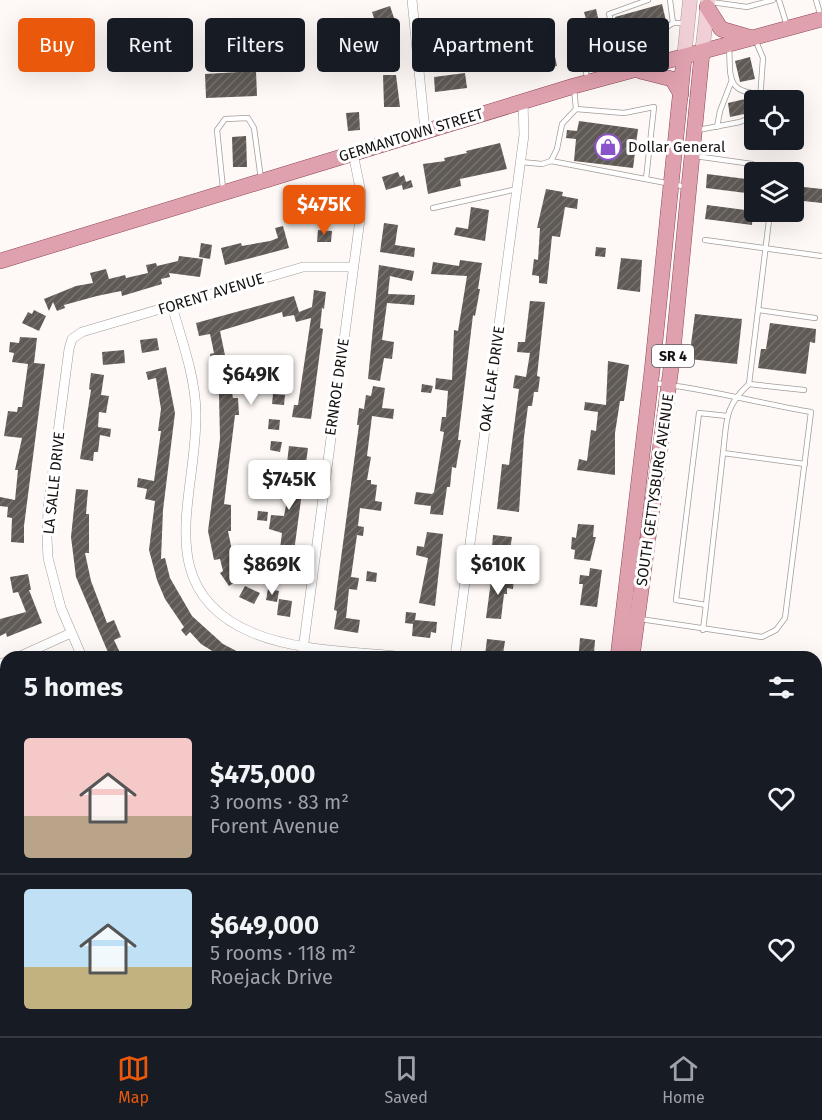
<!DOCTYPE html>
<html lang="en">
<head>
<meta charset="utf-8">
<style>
  :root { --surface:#171b24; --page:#20242c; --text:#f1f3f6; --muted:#9ea1a6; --line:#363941; --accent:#ea580c }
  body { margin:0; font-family:"Fira Sans",sans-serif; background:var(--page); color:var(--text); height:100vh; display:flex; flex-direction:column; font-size:22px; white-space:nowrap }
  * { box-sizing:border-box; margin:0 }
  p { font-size:20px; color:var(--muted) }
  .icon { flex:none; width:33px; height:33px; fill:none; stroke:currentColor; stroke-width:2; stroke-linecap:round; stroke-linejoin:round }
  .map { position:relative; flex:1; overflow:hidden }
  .details { position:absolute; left:0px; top:651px; width:822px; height:386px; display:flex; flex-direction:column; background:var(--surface); border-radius:18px 18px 0 0; box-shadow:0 6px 24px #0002 }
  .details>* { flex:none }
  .top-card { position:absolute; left:18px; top:18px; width:786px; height:54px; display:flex; gap:12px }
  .buttons { position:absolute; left:744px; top:90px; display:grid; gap:12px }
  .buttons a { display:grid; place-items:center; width:60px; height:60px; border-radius:6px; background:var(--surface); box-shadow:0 6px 24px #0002; font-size:30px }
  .price { position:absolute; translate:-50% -51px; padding:0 14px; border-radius:6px; background:#fff; color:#222; font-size:20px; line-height:39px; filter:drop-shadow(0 2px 3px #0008) }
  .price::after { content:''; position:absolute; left:50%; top:36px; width:18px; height:14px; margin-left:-9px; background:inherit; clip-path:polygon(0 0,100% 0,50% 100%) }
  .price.on { background:var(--accent); color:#fff }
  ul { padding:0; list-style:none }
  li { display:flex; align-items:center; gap:18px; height:150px; padding:0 24px }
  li+li { border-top:2px solid var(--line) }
  li span { display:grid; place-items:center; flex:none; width:168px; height:120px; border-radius:6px; color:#555 }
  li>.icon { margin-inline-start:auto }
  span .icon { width:72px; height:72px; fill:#fffc; stroke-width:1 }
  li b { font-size:26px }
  h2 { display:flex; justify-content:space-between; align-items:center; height:72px; padding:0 24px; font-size:26px }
  .tag { padding:0 21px; border-radius:6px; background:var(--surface); box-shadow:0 6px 24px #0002; font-size:21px; line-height:54px }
  .tag.on { background:var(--accent); color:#fff }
  .tab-bar { display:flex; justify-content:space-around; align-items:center; height:84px; border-top:2px solid var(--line); background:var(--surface); font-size:16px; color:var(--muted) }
  .tab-bar a { display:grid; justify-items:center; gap:3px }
  .tab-bar .on { color:var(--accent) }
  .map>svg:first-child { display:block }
</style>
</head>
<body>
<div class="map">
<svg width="822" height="1036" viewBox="0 0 822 1036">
  <defs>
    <pattern id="water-ripples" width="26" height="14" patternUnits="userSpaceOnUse" patternTransform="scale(1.5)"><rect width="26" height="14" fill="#b1c0df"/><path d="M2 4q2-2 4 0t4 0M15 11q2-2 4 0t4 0" fill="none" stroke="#97a4be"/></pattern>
    <pattern id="building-hatch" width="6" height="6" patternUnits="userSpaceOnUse" patternTransform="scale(1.5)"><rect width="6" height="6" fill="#605a56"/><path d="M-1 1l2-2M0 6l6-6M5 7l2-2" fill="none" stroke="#76726e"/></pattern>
  </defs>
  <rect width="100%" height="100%" fill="#fef9f6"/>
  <polygon fill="url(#water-ripples)" stroke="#828ca1" stroke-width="1.5" points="324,1031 414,1031 423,1036 301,1036"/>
  <g fill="url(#building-hatch)">
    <polygon points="662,4 666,21 619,34 615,17"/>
    <polygon points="390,6 394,18 376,24 372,12"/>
    <polygon points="596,9 599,22 606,20 611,36 592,41 584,12"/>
    <polygon points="547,20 557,66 543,69 532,24"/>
    <polygon points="394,43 397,57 382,60 379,46"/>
    <polygon points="750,57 755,79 740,82 735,61"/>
    <polygon points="256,71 257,96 206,98 205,74"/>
    <polygon points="465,73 467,88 435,92 434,77"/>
    <polygon points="383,75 396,75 400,107 384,107"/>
    <polygon points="745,99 749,113 730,117 728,103"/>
    <polygon points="359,112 360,130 348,131 346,113"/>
    <polygon points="579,121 638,129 633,168 574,161 576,139 566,138 567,130 577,131"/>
    <polygon points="246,136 247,167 233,167 232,137"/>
    <polygon points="500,143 507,169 460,179 461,186 428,194 423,164 445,161 444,158 467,153 466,151"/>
    <polygon points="398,172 400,177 404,175 406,182 411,180 413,187 403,190 402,185 386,190 382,177"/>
    <polygon points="707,174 754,180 754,194 706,188"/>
    <polygon points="794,186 822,189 822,203 794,200"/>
    <polygon points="546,189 563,192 562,196 578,199 577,209 565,207 560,237 552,236 547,284 539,283 539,276 532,275 534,259 538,260 540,228 537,228"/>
    <polygon points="336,196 338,213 325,214 323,197"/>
    <polygon points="707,205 753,211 752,225 705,219"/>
    <polygon points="471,207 489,210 485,241 454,235 456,227 468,229"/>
    <polygon points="384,223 398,225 395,245 415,248 414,257 380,252"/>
    <polygon points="283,226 289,248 225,265 221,248 241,243 242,246 270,241 278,238 275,228"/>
    <polygon points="318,230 332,231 331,242 317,242"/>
    <polygon points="201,243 212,245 210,259 199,257"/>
    <polygon points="596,247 606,248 605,257 595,256"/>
    <polygon points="179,256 203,259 200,277 169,273 170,277 161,279 162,284 122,296 121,291 97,296 64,305 65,308 57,311 53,302 49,311 44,299 76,286 93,283 90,273 106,269 109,279 125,275 126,278 148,273 146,265 156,263 157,266 178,261"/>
    <polygon points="621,258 642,260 640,292 617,289"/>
    <polygon points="460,260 482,263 478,289 480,289 475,316 473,315 458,440 461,440 459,450 456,468 452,467 450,487 447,487 443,515 430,514 431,506 414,504 416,492 432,494 434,492 444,432 440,431 442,417 446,417 448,391 435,389 436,378 452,380 454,330 458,331 467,276 431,274 433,262 459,266"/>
    <polygon points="379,265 414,271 412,281 390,276 388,294 415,295 414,305 387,303 382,340 394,342 392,359 384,358 380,381 368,379"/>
    <polygon points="314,290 326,292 324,309 322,308 320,328 323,329 311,419 292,417 294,405 298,405 311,318 296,322 294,315 283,317 282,312 220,331 229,375 232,374 233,382 230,382 233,398 238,398 239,415 235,415 224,504 231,505 231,531 228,531 238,580 229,586 220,573 223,571 220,559 214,560 208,531 220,439 219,395 210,354 214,353 210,334 199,336 196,323 294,296 299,312 312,307"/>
    <polygon points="530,301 545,302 537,376 540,377 538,392 534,392 532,406 528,406 524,437 519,512 497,509 502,464 509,465 519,389 513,388 515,375 526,377 530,353 517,352 518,342 525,342"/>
    <polygon points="34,310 46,316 39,331 22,323 28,312 32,314"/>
    <polygon points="695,314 742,319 737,364 689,359"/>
    <polygon points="770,323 816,329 815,343 810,342 806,374 758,368 761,349 766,349"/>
    <polygon points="20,337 37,338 34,363 45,364 24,526 24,543 11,542 12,518 7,517 8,507 0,506 0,497 15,500 18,470 15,470 22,438 4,436 8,411 17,412 18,407 22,407 28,364 12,362 14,353 9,352 10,342 19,343"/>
    <polygon points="157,338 159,350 142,353 140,340"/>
    <polygon points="124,350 125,363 103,365 102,352"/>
    <polygon points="608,361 629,365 624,401 620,401 615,433 615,475 577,470 579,459 587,461 591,430 596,431 598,412 584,410 585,402 606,405"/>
    <polygon points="166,367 175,413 163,510 161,559 165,558 170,578 192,616 223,644 248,657 222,657 201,644 190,632 186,636 181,630 184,627 165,599 157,580 149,550 155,501 145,499 147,489 137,487 138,478 154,481 161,431 158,431 161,409 156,378 148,380 146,372"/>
    <polygon points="91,373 104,375 101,395 109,396 106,413 99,412 98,427 111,429 110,437 100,435 98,452 94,452 93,461 80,459 91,390 89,389"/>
    <polygon points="422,384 433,386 431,393 421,392"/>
    <polygon points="373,386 385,388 382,408 394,409 393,419 372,416 367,456 371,457 367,480 371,480 371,484 377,485 375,501 382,502 381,511 360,508 358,526 364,527 363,536 357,535 351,577 359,578 357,590 349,589 346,618 360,620 358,633 334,629 337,611 334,610 359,425 357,425 359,408 364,409 366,395 371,396"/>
    <polygon points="273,394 285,395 284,405 272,404"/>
    <polygon points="269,419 280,420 279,430 268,429"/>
    <polygon points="271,441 282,442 280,452 270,450"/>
    <polygon points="289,446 308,448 290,581 276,579 282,533 269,529 271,515 284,516 287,500 264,497 265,487 288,491 292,464 287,463"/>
    <polygon points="76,489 88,490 86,514 89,514 89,553 85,553 91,581 107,623 114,620 121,637 114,640 122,657 110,657 76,577 71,537"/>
    <polygon points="258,511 268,512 267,521 257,520"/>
    <polygon points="578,524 594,525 593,537 596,537 590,561 574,559 575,550 571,549 572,537 576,538"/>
    <polygon points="427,532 443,534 435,606 419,603 428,558 416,555 417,546 424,547"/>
    <polygon points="493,535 512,537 510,550 492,547"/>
    <polygon points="590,568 602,570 597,607 580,605 583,584 579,584 580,575 589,576"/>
    <polygon points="367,571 377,573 376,582 366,581"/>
    <polygon points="28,574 31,590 29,590 42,623 7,637 6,633 0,636 0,619 26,612 18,592 13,593 10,577"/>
    <polygon points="497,576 514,578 513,589 507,588 507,594 504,594 501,619 486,618 491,581 496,581"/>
    <polygon points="245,586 260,593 254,604 239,597"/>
    <polygon points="268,589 279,591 277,602 266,600"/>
    <polygon points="279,599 292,601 290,617 277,615"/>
    <polygon points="406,612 416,613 415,620 437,622 436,633 431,632 430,638 412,636 413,624 405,623"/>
    <polygon points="580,638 595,640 594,653 579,651"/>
    <polygon points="487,639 505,641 503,654 485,655"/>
  </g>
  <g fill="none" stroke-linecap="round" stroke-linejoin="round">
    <g stroke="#a39c98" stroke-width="6">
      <g id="service">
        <polyline points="670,0 673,23"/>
        <polyline points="779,0 787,26"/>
        <polyline points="816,0 821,17"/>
        <polyline points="711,2 747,7 773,0"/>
        <polyline points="572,21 588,80"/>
        <polyline points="652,37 673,23 684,23"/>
        <polyline points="755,39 763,58 760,100"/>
        <polyline points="617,46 652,37 660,60"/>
        <path d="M729,46C731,77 725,92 761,94"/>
        <polyline points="625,71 609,14 648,0"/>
        <polyline points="574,88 576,109"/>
        <polyline points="717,127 720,111 732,80"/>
        <polyline points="698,130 740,122 754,116"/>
        <polyline points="695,156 752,164 767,172"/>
        <polyline points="551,161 557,149 562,124 576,109 624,113 654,107 646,179"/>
        <polyline points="521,162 542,164 551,161 687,187"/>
        <polyline points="223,189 217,130 225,119 248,118 254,128 261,179"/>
        <polyline points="433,208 517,189"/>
        <path d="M770,212L749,384C724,407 727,420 723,453L805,464"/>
        <polyline points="705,240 821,256"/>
        <polyline points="758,310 815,318"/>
        <polyline points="749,384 804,390"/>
        <polyline points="723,453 706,605 676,600 699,413 727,416"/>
        <path d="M640,619L762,637L776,630L785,618L811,412C758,403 708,389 654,383"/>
        <polyline points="703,630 706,605"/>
        <polyline points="120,1030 122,1036"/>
      </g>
    </g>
    <g stroke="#a39c98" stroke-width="10">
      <g id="minor">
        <polyline points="412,0 425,131"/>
        <path d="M172,306C182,341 195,376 196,412C198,493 148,589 253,633C299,652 356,651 405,657"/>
        <polyline points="18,657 71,633"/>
        <polyline points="82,657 61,608 48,558 47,538 48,508 69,349 72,339 82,332 303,267 353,267"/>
        <polyline points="302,657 360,219 361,193 353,153"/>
        <polyline points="455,657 524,135 523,102"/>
        <polyline points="0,664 6,662"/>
        <polyline points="40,1036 40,1030"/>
      </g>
    </g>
    <g stroke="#a39c98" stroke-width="14">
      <g id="tertiary">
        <polyline points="0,986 6,987"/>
        <polyline points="159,1030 164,1036"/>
        <polyline points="462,1030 470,1036"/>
        <polyline points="261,1036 267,1030"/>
      </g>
    </g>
    <g stroke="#a39c98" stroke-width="15">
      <g id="secondary">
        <polyline points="702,53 708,2"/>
        <polyline points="684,58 690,0"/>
        <polyline points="566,1036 567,1030"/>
      </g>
    </g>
    <g stroke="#8c4754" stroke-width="16">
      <g id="primary">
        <polyline points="707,7 721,29 752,38"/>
        <polyline points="640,71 672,79 681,94"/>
        <polyline points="0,261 574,86 822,19"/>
        <polyline points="618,657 652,371 684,58"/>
        <polyline points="632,657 672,361 702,53"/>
        <polyline points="583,1036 584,1030"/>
      </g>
    </g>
    <g stroke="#8c4754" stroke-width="16">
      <g id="trunk">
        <polyline points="816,704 822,704"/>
        <polyline points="816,915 822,910"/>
        <polyline points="816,958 822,954"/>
        <polyline points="651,1036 658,1030"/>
        <polyline points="713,1036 720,1030"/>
      </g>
    </g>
    <use href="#service" stroke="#fff" stroke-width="4.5"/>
    <use href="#minor" stroke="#fff" stroke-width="9"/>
    <use href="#tertiary" stroke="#fff" stroke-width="12"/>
    <use href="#secondary" stroke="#f0d0d6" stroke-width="14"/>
    <use href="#primary" stroke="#e0a1ae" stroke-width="15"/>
    <use href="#trunk" stroke="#d68293" stroke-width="15"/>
  </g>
  <defs>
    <g id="shop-ring" transform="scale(1.35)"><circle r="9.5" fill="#fff" stroke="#8b53ca" stroke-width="1.5"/><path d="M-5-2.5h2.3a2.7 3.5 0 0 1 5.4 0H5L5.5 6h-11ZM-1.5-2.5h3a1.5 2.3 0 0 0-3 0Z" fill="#8b53ca"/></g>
  </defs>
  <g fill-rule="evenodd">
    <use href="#shop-ring" x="608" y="147"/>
  </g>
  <g text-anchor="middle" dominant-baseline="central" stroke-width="6" stroke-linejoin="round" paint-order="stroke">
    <rect fill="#fff" stroke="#5b5958" stroke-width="1.5" x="652" y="345" width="42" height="22" rx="4.5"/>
    <g font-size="14" font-weight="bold" fill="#151211">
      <text x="673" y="356">SR 4</text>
    </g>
    <g font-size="15" fill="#151211" stroke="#fff">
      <text transform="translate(411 135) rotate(-17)">GERMANTOWN STREET</text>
      <text transform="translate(211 294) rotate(-17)">FORENT AVENUE</text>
      <text transform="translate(492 379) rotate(-82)">OAK LEAF DRIVE</text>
      <text transform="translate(337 387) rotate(-82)">ERNROE DRIVE</text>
      <text transform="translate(54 483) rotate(-84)">LA SALLE DRIVE</text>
      <text transform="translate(655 490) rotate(-82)">SOUTH GETTYSBURG AVENUE</text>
    </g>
    <g font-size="15" fill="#151211" stroke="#fff" text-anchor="start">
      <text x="628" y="147">Dollar General</text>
    </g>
  </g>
</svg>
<div class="buttons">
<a><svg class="icon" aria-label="locate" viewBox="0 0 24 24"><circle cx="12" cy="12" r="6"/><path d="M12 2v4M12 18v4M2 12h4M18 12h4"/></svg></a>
<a><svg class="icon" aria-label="layers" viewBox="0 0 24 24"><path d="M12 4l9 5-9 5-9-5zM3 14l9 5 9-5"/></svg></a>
</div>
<b class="price on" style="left:324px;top:236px">$475K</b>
<b class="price" style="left:251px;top:406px">$649K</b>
<b class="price" style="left:289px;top:511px">$745K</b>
<b class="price" style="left:272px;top:596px">$869K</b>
<b class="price" style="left:498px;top:596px">$610K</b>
<div class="top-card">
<a class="tag on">Buy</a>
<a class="tag">Rent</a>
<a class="tag">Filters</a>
<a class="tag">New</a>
<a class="tag">Apartment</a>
<a class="tag">House</a>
</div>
<section class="details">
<h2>5 homes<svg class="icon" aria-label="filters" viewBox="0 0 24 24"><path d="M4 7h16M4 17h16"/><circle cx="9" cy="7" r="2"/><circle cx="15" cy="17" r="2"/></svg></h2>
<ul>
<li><span style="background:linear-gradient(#f6c9c9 65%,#b9a48a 0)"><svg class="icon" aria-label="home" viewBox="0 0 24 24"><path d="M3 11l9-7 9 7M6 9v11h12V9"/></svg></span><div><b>$475,000</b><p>3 rooms · 83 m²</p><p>Forent Avenue</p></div><svg class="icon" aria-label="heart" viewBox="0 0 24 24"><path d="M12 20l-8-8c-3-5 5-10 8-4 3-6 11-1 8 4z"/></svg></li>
<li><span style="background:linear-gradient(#bfe0f5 65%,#c2b280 0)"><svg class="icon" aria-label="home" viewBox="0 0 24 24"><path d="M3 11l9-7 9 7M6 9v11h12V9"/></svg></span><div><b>$649,000</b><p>5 rooms · 118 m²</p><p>Roejack Drive</p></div><svg class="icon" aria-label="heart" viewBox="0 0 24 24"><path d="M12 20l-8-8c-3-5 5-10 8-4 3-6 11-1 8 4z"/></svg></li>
</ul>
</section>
</div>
<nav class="tab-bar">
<a class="on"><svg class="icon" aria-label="map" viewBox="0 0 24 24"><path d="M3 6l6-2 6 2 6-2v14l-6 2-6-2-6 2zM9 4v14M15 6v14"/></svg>Map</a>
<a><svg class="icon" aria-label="saved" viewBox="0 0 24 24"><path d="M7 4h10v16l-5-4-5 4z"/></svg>Saved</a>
<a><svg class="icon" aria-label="home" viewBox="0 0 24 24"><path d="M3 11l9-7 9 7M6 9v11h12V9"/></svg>Home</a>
</nav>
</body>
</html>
